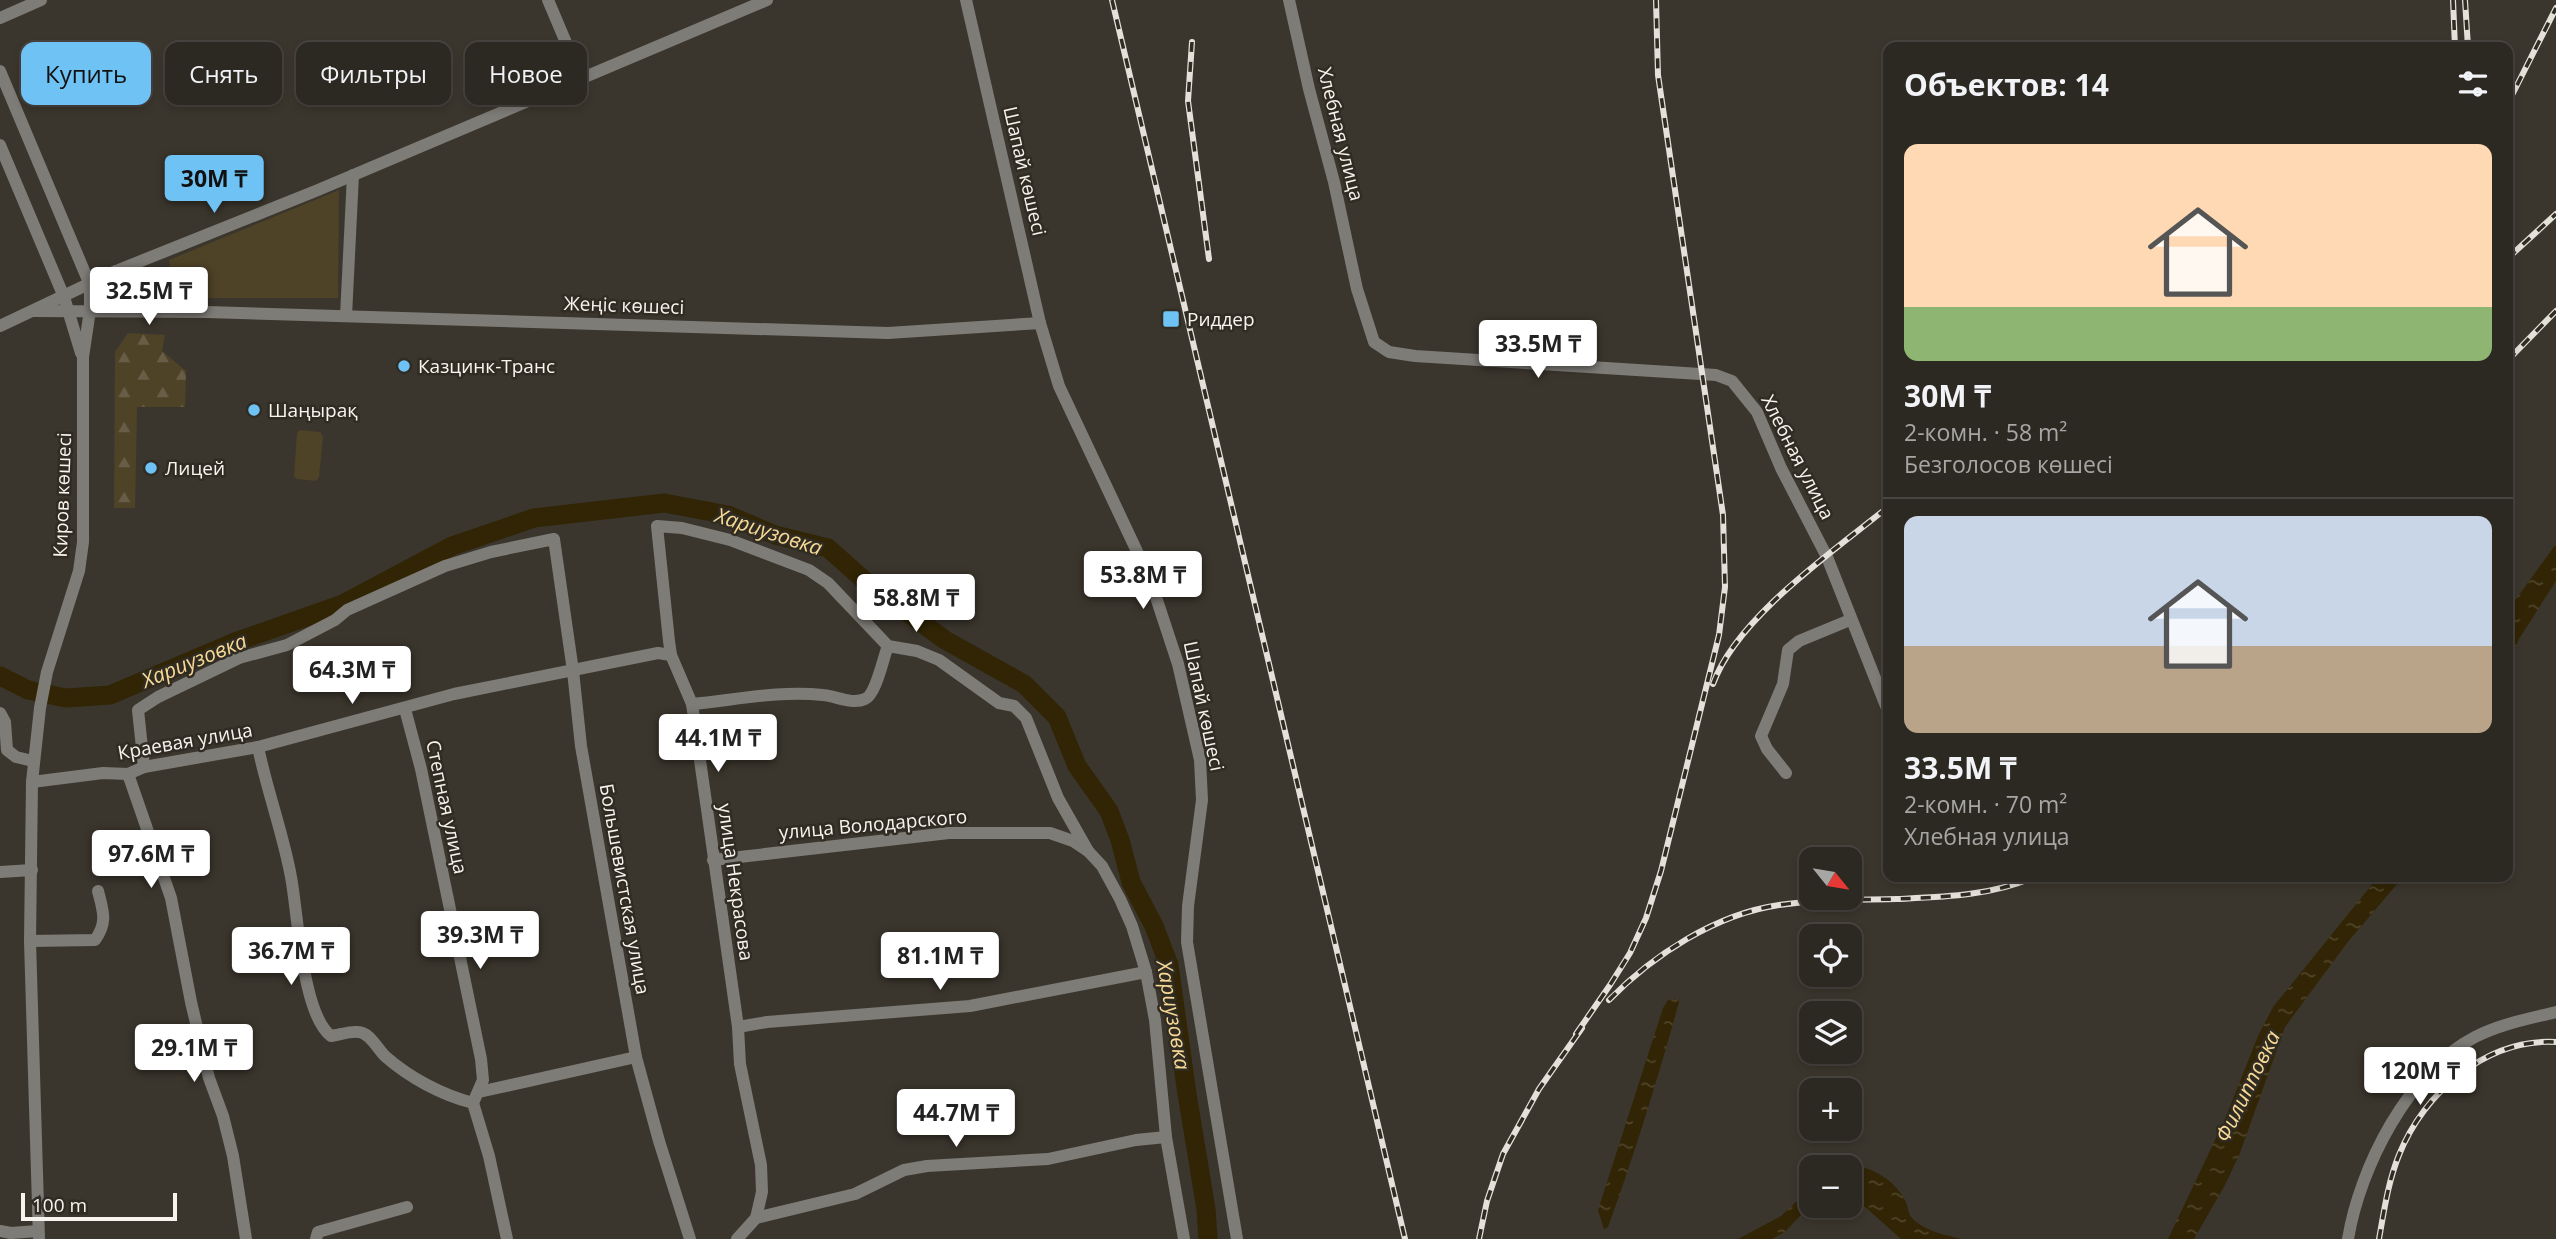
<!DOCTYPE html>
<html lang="ru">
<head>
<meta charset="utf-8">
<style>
  :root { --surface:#2c2822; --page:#38342f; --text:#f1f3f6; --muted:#a6a6a5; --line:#484440; --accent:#6fc2f4 }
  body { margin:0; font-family:"Open Sans",sans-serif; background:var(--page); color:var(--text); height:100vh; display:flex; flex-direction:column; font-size:26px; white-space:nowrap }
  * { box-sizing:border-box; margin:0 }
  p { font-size:23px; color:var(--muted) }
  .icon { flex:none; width:38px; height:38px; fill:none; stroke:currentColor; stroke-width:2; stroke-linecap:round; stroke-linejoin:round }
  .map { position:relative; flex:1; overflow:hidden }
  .sheet { position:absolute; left:1883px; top:42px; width:630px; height:840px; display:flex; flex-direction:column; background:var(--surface); border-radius:14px; box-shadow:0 4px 10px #0003,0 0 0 2px var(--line) }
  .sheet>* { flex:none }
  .guide { position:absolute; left:21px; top:42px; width:665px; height:63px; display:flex; gap:14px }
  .needle { width:46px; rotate:120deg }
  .controls { position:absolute; left:1799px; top:847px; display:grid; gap:14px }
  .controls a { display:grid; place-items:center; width:63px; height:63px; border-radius:14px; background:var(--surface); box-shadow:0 4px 10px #0003,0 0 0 2px var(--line); font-size:35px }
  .scale { position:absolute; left:21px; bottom:18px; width:156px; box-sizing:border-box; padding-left:7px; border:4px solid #f7f4ee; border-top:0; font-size:19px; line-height:24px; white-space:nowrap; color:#f7f4ee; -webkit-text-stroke:5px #302c23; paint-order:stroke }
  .price { position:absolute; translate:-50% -60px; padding:0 16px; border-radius:7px; background:#fff; color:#222; font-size:23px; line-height:46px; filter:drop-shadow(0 2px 4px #0008) }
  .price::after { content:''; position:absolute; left:50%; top:42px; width:21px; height:16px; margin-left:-10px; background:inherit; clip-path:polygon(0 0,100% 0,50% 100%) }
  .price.current { background:var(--accent); color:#111 }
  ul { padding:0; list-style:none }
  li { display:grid; align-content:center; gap:14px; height:371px; padding:0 21px }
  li+li { border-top:2px solid var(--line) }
  li span { display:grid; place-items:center; height:217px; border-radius:14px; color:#555 }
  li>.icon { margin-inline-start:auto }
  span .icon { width:126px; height:126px; fill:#fffc; stroke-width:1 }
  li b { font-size:30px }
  h2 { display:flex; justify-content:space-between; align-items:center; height:84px; padding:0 21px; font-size:30px }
  .tag { padding:0 24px; border-radius:14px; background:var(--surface); box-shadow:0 4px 10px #0003,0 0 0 2px var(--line); font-size:24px; line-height:63px }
  .tag.current { background:var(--accent); color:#111 }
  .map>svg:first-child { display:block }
</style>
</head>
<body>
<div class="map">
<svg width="2556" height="1239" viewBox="0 0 2556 1239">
  <defs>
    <pattern id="forest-firs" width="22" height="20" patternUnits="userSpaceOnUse" patternTransform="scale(1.75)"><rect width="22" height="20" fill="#4e4227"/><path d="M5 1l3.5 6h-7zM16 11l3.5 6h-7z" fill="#685e47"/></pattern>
    <pattern id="water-ripples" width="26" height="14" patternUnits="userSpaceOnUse" patternTransform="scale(1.75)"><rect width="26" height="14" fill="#312505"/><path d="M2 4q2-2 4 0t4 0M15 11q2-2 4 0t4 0" fill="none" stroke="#50452a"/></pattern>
  </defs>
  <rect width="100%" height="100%" fill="#3b362d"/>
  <g fill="#4e4227">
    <polygon points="339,190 338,298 175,298 169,260"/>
    <polygon points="300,430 320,432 323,436 319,477 316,481 297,479 294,476 297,433"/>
  </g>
  <polygon fill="url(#forest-firs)" points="128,333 165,335 162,351 186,371 185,407 137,407 135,508 114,508 115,352"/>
  <g fill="url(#water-ripples)">
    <polygon points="2556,544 2556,581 2519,639 2508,665 2508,610"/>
    <polygon points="2378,877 2403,877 2347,943 2285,1027 2240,1153 2225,1185 2194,1239 2168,1239 2225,1119 2258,1036 2273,1007"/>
    <path d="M1678,999L1679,1002C1658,1078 1635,1153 1608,1227L1604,1229L1598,1210L1663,1008L1668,1000Z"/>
    <path d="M1854,1165C1875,1169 1896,1181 1906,1202C1909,1211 1908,1215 1915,1221C1929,1232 1945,1235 1962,1239H1901L1864,1206L1857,1190L1850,1188V1167H1844Z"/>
    <polygon points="1811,1188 1811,1204 1785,1232 1772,1239 1738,1239 1781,1216"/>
  </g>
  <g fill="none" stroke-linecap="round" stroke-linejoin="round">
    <polyline stroke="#312505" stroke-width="19" points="0,676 28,690 66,698 110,695 235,642 343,604 452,546 534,518 664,503 728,515 775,535 828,548 865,581 945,640 1024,684 1057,717 1077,766 1109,811 1120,840 1131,882 1154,926 1169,965 1187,1094 1206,1209 1208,1239"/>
    <g stroke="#7e7c77" stroke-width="12">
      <polyline points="548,0 581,78"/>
      <polyline points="966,0 1040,323 1059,386 1150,579 1178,664 1200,760 1202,800 1188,906 1187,942 1237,1239"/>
      <polyline points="1289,0 1309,89 1334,182 1357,289 1374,342 1389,352 1415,356 1716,375 1732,381 1757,412 1781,468 1827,557 1888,711"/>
      <polyline points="0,18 41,0"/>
      <polyline points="0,71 90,285 90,310 83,357 83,542 79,571 47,672 40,708 32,782 30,941 39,1239"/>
      <polyline points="0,145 64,297 81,353"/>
      <path d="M116,271C146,276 173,297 200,309"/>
      <polyline points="34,311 207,312 888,333 1040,323"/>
      <polyline points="346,316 353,175"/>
      <polyline points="0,326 116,271 318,190 767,0"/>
      <path d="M692,704C735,700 780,690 823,695C836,696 852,705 865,699C876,695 883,658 888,646"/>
      <polyline points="405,709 421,769 481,1059 483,1080 473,1103 489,1156 507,1239"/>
      <polyline points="0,713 5,722 7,750 16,757 33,761"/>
      <path d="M258,747C267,791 283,833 291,877C298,914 302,1014 331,1036C339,1035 350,1031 358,1032C370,1032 378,1050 386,1057C410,1078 442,1095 473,1103"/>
      <polyline points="144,767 138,710 158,697 239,658 287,645 335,620 347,610 445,566 491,552 554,539 573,671 581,746 636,1057 659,1141 690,1239"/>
      <polyline points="1786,773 1767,749 1761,736 1783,684 1788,650 1799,641 1850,620"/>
      <polyline points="128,774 171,898 191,1002 209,1078 223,1116 233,1156 246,1239"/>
      <polyline points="32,782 103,773 128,774 144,767 258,747 454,694 658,653 671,655"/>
      <polyline points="713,860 949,833 1050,833 1073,841 1088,851 1102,866 1120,899 1132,926 1146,972 1155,1020 1166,1137 1184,1239"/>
      <polyline points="0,872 32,870"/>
      <path d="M30,941L95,940C108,922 103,911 98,891"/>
      <polyline points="738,1027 767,1022 970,1006 1146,972"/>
      <polyline points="479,1092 636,1057"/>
      <polyline points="756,1218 855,1194 904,1170 927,1166 1048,1159 1136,1140 1166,1137"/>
      <polyline points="0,1231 11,1233 38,1231"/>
      <polyline points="316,1239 318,1232 325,1230 407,1207"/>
      <polyline points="737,1239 756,1218 762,1192 761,1165 740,1064 738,1027 692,704 671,655 669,641 657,526 682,528 730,540 809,570 828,583 888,646 917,651 939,660 999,703 1014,706 1026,718 1058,798 1088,851"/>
      <path d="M2348,1239C2360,1167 2408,1072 2475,1037C2500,1024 2528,1019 2556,1012"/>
    </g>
    <g stroke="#e4e1da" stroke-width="6">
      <g id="rail">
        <polyline points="1112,0 1405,1239"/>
        <polyline points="2453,0 2455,47"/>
        <polyline points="2465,0 2468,47"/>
        <polyline points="1192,42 1188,101 1209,259"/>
        <polyline points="2508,103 2556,8"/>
        <polyline points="2508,258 2556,214"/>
        <polyline points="2508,360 2556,311"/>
        <path d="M1713,684C1737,617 1834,551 1888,507"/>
        <path d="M1609,1000C1653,955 1716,914 1779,905C1818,899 1858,900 1897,899C1942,897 1991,896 2034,877"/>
        <polyline points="1576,1034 1610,985 1630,953 1646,918 1661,871 1719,635 1725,587 1723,515 1658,75 1656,0"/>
        <polyline points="1479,1239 1487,1201 1503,1154 1539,1089 1582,1028"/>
        <path d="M2379,1239C2384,1211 2388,1182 2399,1155C2424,1092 2487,1038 2556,1042"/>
      </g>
    </g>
    <use href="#rail" stroke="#302c23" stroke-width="3.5" stroke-dasharray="10" stroke-linecap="butt"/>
  </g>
  <g fill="#6fc2f4" stroke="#302c23" stroke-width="2.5">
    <rect x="1162" y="310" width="18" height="18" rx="3.5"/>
    <circle cx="404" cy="366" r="7"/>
    <circle cx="254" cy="410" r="7"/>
    <circle cx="151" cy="468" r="7"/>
  </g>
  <g text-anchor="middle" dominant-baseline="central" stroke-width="5" stroke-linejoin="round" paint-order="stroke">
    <g font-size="19" fill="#f7f4ee" stroke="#302c23">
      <text transform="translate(1341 134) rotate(76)">Хлебная улица</text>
      <text transform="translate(1025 171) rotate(77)">Шапай көшесі</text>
      <text transform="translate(624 305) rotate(2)">Жеңіс көшесі</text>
      <text transform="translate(1798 457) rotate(63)">Хлебная улица</text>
      <text transform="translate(62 495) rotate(-88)">Киров көшесі</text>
      <text transform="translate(1204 706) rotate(78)">Шапай көшесі</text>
      <text transform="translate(185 741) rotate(-10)">Краевая улица</text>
      <text transform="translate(447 807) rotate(78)">Степная улица</text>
      <text transform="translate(873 824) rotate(-5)">улица Володарского</text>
      <text transform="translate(736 882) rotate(82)">улица Некрасова</text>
      <text transform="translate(625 889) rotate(80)">Большевистская улица</text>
    </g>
    <g font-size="19" fill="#f7f4ee" stroke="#302c23" text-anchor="start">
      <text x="1187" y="319">Риддер</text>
      <text x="418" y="366">Казцинк-Транс</text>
      <text x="268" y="410">Шаңырақ</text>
      <text x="165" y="468">Лицей</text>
    </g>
    <g font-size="21" font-style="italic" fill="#f7d995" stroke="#302c23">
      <text transform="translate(769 531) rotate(18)">Хариузовка</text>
      <text transform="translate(194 660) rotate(-22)">Хариузовка</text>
      <text transform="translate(1174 1015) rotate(80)">Хариузовка</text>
      <text transform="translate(2247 1086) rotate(-64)">Филипповка</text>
    </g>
  </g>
</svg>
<div class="controls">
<a><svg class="needle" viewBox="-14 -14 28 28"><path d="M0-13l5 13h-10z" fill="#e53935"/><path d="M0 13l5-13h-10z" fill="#a6a6a5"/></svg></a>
<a><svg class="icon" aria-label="locate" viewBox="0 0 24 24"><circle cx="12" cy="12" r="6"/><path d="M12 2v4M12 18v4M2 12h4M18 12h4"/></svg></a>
<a><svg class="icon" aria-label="layers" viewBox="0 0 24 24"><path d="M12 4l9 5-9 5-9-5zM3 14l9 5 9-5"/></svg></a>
<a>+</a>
<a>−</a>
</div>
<div class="scale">100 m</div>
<b class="price current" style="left:214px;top:215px">30M ₸</b>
<b class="price" style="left:149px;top:327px">32.5M ₸</b>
<b class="price" style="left:1538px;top:380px">33.5M ₸</b>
<b class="price" style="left:1143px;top:611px">53.8M ₸</b>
<b class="price" style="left:916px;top:634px">58.8M ₸</b>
<b class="price" style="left:352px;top:706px">64.3M ₸</b>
<b class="price" style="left:718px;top:774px">44.1M ₸</b>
<b class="price" style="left:151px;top:890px">97.6M ₸</b>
<b class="price" style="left:480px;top:971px">39.3M ₸</b>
<b class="price" style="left:291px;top:987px">36.7M ₸</b>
<b class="price" style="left:940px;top:992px">81.1M ₸</b>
<b class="price" style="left:194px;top:1084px">29.1M ₸</b>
<b class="price" style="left:2420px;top:1107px">120M ₸</b>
<b class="price" style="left:956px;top:1149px">44.7M ₸</b>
<div class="guide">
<a class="tag current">Купить</a>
<a class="tag">Снять</a>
<a class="tag">Фильтры</a>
<a class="tag">Новое</a>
</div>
<section class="sheet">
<h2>Объектов: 14<svg class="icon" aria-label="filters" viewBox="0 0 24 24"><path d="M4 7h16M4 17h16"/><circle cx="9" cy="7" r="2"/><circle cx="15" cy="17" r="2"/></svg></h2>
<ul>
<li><span style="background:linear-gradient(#ffd9b3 75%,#8fb573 0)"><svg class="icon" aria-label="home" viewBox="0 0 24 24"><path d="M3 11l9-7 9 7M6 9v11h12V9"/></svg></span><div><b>30M ₸</b><p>2-комн. · 58 m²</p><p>Безголосов көшесі</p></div></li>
<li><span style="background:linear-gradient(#c9d6e8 60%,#b9a48a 0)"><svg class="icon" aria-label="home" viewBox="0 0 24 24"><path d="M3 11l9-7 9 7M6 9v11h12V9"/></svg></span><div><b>33.5M ₸</b><p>2-комн. · 70 m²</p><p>Хлебная улица</p></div></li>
</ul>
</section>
</div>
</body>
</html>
